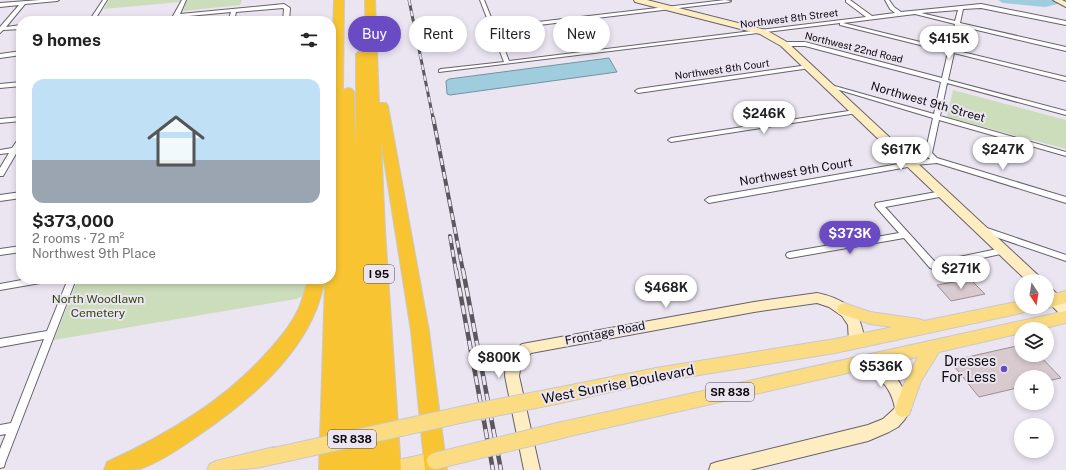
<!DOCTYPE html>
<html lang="en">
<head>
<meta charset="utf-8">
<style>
  :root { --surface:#fff; --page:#f2f2f2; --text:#222; --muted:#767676; --accent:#6a4bc4 }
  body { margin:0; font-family:"Public Sans",sans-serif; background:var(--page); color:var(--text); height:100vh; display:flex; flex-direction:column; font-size:15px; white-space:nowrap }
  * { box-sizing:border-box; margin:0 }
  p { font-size:13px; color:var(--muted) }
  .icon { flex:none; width:22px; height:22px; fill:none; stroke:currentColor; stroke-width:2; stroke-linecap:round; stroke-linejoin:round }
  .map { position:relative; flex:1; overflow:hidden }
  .side { position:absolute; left:16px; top:16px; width:320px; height:268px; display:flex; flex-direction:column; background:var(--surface); border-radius:16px; box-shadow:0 2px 6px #0003 }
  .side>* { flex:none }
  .guide { position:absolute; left:348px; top:16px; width:380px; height:36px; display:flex; gap:8px }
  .needle { width:26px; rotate:168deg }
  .tools { position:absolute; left:1014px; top:274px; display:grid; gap:8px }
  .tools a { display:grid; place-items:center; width:40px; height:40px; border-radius:50%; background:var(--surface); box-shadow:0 2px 6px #0003; font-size:20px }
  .price { position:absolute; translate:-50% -34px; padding:0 9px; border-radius:14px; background:#fff; color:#222; font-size:13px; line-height:26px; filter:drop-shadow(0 1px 2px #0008) }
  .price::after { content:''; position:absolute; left:50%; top:24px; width:12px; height:9px; margin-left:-6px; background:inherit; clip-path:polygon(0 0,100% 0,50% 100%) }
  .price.active { background:var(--accent); color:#fff }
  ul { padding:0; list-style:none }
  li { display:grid; align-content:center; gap:8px; height:212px; padding:0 16px }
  li span { display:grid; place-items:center; height:124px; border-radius:12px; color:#555 }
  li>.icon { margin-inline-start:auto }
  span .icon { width:72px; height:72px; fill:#fffc; stroke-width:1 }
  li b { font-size:17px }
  h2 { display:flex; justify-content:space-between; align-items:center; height:48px; padding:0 16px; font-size:17px }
  .tag { padding:0 14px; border-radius:18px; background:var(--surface); box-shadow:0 2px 6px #0003; font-size:14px; line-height:36px }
  .tag.active { background:var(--accent); color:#fff }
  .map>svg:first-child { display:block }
</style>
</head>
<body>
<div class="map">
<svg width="1066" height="470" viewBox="0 0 1066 470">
  <rect width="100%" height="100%" fill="#ebe5f1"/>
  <g fill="#ccddbc">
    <polygon points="109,0 181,0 180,2 104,9"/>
    <polygon points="187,0 242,0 240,5 183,11"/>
    <polygon points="953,90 1066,120 1066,149 947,117"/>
    <polygon points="78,279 309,279 305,295 296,299 54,340"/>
  </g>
  <polygon fill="#a0cdde" stroke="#7492a0" points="609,58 617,72 450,95 447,94 446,81 449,79"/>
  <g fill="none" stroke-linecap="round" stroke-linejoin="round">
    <polygon fill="#a0cdde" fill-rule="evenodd" points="998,0 1066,0 1066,2 1045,7 1003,3"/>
  </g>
  <g fill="#d8cacf" stroke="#9c8f94">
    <polygon points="970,279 985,294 951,301 937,285"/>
    <polygon points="1021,345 1021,355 1039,355 1061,378 1047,381 1047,377 1021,377 1021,387 979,397 950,361"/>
  </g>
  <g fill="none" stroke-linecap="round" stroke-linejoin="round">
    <g stroke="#67626c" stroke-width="2">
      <g id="street">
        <polygon points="40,0 59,0 57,1 25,4 6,27 21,25 21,29 3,30 0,33 0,27 19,5 0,7 0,3"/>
        <polygon points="103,0 107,0 94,21 74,21 77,19 91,18"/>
        <polygon points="182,0 186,0 180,14 284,4 290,8 289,21 283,21 284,9 283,8 236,12 234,21 228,21 231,12 178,17 177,20 173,20 173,16"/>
        <path d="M480,0H484L495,27L725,0L731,1L729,2L497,30L509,61L866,17L846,2V0H850L872,16L895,13L890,9L885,0H889L894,7L901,12L981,4L1066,21V25L981,8L963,9L960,23L1066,47V51L960,26L954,50L1066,77V81L954,53L948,80L1066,111V115L947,83L940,116L1066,152V156L939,120L932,153L937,158L1066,197V203L937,163L915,165L913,163L915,161L930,159L925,154L933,118L826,86L829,84L831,85L934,114L941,82L805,46H784L781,44L784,42H805L942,78L948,52L840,25V23L439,72V70L441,69L504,62ZM958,10L955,21L921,13ZM915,14L955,24L949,49L843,23Z"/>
        <polygon points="21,51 21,55 0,58 0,54"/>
        <polygon points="808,65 811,67 810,68 638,93 635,91 638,89"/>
        <polygon points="21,82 21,86 0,88 0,84"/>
        <polygon points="855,110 857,111 857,113 671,142 668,140 671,138"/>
        <polygon points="21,117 21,121 0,123 0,119"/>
        <polygon points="21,137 21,145 19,148 20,150 17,152 3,176 0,176 0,168 9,153 0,154 0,150 12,148 19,138"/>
        <polygon points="910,162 914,164 913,166 709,203 705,200 709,197"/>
        <polygon points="942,191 946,194 945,196 885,207 935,262 1002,248 1005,249 1006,251 1005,253 933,269 930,268 904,238 790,258 787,257 786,255 787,253 790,252 899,233 876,207 875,205 876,203"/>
        <polygon points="21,192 21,198 0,201 0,195"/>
        <polygon points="984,227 1066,255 1066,261 981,232 980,230 981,228"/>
        <polygon points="21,246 21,252 0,255 0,249"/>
        <polygon points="27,279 50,279 49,281 46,282 0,290 0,284"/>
        <polygon points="68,279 76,279 5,463 4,467 0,468 0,449 6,434 0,435 0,425 11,423 44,339 0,347 0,339 47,331"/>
      </g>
    </g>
    <g stroke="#67626c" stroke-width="2">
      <g id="secondary">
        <polygon points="634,0 647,0 766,30 787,42 1040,277 1041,281 1027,281 781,46 760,34 635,2"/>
        <polygon points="1053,0 1062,0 1066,2 1066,7"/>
        <polygon points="1047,288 1052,289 1066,303 1066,317 1061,315 1047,301"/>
        <path d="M817,293C837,297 857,306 862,328C864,334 864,340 861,346L856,348L851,346L849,342L848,325L842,316L829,307L817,303L754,312L531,353L521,364L519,376L540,470H524L505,376C505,362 511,352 522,344L754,302Z"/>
        <path d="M867,355C891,364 904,385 911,409L905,419L898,427L889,432L868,441L750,470H709L711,464L717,462L868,425L883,419L895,408C892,394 887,385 876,376C870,371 863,368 860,361L862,357Z"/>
      </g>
    </g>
    <g stroke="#cac9ca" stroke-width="2">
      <g id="primary">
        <polygon points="1066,291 1066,303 1047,308 1044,307 1047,307 1047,296"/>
        <polygon points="1021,301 1021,307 1028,307 1026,311 1021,313 835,353 656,382 556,404 550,401 548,396 550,391 556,388 656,368 835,339 893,327 870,324 839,313 837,309 839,305 844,303 870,312 919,319 924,321"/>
        <polygon points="1066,311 1066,323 1040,329 1021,329 1021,333 939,352 921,381 909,415 903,417 897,415 895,409 904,384 918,357 566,437 560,435 557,429 560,423 566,421"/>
        <path d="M274,447L280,450L283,456L280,462C257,470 232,470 207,470L210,464L216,461Z"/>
        <polygon points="435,452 441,455 444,461 441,467 435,470 384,470 387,464 393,461"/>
      </g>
    </g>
    <g stroke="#cac9ca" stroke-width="2">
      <path id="highway" d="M334,0H344L343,90L348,88L352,89L354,92L356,151V54L358,52H366L365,0H375L379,103H386L388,106L429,331L447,470H425L411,331L381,141L385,230L401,470H319L325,281C322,290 320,301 316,310C294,364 243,405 196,437C179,449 160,462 140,469C132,470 114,470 104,470L107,462C168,434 227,399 271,348C282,336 292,323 299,308C303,299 305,288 308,279H331V95Z"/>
    </g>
    <use href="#street" fill="#fff" fill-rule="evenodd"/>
    <use href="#secondary" fill="#fdedc1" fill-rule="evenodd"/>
    <use href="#primary" fill="#fbdc83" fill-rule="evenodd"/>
    <use href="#highway" fill="#f8c431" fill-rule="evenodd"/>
    <g stroke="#5b575e" stroke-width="3">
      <polyline id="rail-far2" points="409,0 433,118"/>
    </g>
    <g stroke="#5b575e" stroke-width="4">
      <g id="rail-far1">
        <polyline points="433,117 463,271"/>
        <polyline points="450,236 456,271"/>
      </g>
    </g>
    <g stroke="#5b575e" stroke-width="4.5">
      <g id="rail">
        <polyline points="456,270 493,470"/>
        <polyline points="463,270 501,470"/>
      </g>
    </g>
    <use href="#rail-far2" stroke="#ebe5f1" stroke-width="2" stroke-dasharray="5.5" stroke-linecap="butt"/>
    <use href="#rail-far1" stroke="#ebe5f1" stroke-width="2.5" stroke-dasharray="7" stroke-linecap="butt"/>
    <use href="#rail" stroke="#ebe5f1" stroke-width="3" stroke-dasharray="9" stroke-linecap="butt"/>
    <g stroke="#cac9ca" stroke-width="18" stroke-linecap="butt">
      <g id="primary-bridge">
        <polyline points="274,456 469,413 556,396"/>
        <polyline points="435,461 566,429"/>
      </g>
    </g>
    <use href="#primary-bridge" stroke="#fbdc83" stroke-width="16"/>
  </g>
  <circle fill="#6a4bc4" stroke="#ebe5f1" stroke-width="1.5" cx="1004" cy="369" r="4"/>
  <g text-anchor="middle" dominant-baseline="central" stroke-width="4" stroke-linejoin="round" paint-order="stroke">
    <g font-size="10" fill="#0c0a0e" stroke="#ebe5f1">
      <text transform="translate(789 18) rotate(-7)">Northwest 8th Street</text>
      <text transform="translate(854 47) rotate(14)">Northwest 22nd Road</text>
      <text transform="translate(722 69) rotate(-8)">Northwest 8th Court</text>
    </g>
    <g fill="#ebe5f1" stroke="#4f4c52" stroke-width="1">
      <rect x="364" y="265" width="30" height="18" rx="3"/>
      <rect x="706" y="383" width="48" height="18" rx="3"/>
      <rect x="328" y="430" width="48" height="18" rx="3"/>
    </g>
    <g font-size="11" font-weight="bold" fill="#0c0a0e">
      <text x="379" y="274">I 95</text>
      <text x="730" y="392">SR 838</text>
      <text x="352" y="439">SR 838</text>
    </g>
    <g font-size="12" fill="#0c0a0e" stroke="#ebe5f1">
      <text transform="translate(928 102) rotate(16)">Northwest 9th Street</text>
      <text transform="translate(796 172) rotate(-10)">Northwest 9th Court</text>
      <text transform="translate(605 333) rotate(-11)">Frontage Road</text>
    </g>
    <g font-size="12" fill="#304712" stroke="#ebe5f1">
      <text x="98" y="299">North Woodlawn<tspan x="98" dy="14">Cemetery</tspan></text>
    </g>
    <g font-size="14" fill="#0c0a0e" stroke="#ebe5f1" text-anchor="end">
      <text x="996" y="361">Dresses<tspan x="996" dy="16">For Less</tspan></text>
    </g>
    <g font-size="14" fill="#0c0a0e" stroke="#ebe5f1">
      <text transform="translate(618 384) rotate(-11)">West Sunrise Boulevard</text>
    </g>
  </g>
</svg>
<div class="tools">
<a><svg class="needle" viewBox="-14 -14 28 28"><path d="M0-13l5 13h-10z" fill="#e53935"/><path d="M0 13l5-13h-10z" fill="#767676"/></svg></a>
<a><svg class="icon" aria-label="layers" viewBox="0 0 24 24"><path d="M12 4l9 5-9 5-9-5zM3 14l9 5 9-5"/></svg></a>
<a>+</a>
<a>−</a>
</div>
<b class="price" style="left:949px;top:60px">$415K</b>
<b class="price" style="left:764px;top:135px">$246K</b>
<b class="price" style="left:901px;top:171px">$617K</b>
<b class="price" style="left:1003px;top:171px">$247K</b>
<b class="price active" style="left:850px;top:255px">$373K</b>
<b class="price" style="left:961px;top:290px">$271K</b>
<b class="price" style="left:666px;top:309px">$468K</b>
<b class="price" style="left:499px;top:379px">$800K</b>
<b class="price" style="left:881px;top:388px">$536K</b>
<div class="guide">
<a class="tag active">Buy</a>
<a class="tag">Rent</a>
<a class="tag">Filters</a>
<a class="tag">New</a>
</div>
<section class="side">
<h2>9 homes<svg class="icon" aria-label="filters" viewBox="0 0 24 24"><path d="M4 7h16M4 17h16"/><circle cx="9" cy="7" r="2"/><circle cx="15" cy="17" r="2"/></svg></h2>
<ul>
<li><span style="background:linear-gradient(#bfe0f5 65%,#9aa5b1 0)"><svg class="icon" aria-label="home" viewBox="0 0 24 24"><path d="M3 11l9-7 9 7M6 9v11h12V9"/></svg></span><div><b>$373,000</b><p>2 rooms · 72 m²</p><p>Northwest 9th Place</p></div></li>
</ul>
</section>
</div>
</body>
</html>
